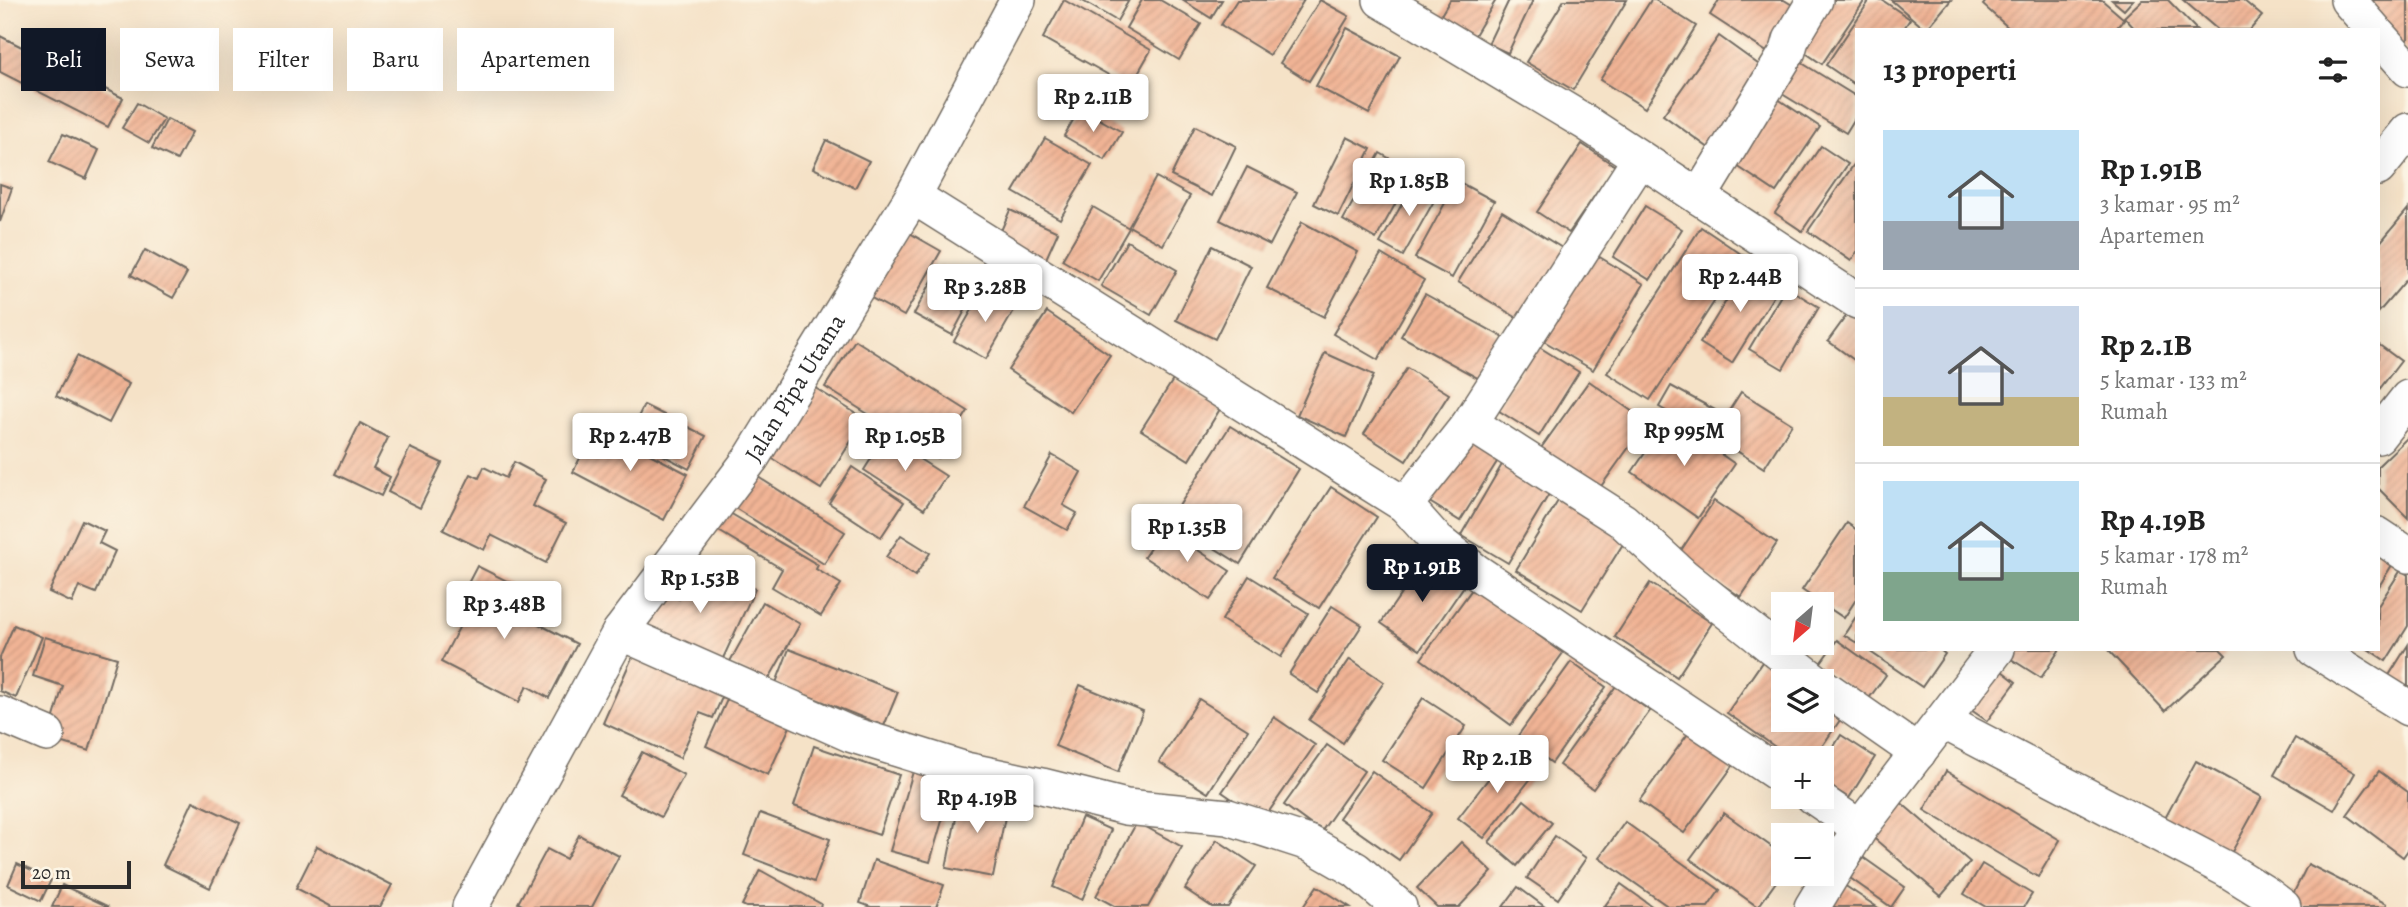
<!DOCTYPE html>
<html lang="id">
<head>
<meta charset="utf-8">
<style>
  :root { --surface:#fff; --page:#f2f2f2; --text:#222; --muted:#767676; --line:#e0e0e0; --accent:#111827 }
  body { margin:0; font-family:Alegreya,serif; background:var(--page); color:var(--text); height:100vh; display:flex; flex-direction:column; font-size:26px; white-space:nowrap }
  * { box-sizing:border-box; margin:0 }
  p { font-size:23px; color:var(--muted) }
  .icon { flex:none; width:38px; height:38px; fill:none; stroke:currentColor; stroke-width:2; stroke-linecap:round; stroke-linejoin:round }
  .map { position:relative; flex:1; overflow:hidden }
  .sheet { position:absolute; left:1855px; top:28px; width:525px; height:623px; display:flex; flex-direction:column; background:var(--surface); border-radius:0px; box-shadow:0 7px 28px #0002 }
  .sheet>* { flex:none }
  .guide { position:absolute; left:21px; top:28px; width:665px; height:63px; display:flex; gap:14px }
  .needle { width:46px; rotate:208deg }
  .controls { position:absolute; left:1771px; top:592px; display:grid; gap:14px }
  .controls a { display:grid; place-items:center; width:63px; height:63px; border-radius:0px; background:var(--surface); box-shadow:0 7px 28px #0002; font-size:35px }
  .scale { position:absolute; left:21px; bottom:18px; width:110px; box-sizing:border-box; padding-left:7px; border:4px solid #2b2b2b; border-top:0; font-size:19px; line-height:24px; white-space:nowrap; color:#2b2b2b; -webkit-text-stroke:5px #fcf5e5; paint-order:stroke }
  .price { position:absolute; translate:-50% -60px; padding:0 16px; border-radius:7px; background:#fff; color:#222; font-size:23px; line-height:46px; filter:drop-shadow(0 2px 4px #0008) }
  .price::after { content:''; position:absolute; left:50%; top:42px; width:21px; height:16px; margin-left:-10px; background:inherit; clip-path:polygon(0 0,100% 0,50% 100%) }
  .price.current { background:var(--accent); color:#fff }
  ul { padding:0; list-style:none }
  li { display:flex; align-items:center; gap:21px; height:175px; padding:0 28px }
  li+li { border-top:2px solid var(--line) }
  li span { display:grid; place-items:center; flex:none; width:196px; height:140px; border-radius:0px; color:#555 }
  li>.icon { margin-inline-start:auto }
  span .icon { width:84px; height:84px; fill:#fffc; stroke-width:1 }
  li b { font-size:30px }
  h2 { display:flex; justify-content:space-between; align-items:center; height:84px; padding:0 28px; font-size:30px }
  .pill { padding:0 24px; border-radius:0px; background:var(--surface); box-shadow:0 7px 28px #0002; font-size:24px; line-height:63px }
  .pill.current { background:var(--accent); color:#fff }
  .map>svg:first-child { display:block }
</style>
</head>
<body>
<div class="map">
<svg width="2408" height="907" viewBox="0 0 2408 907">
  <defs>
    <pattern id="building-hatch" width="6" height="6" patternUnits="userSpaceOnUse" patternTransform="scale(1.75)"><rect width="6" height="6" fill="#f1b495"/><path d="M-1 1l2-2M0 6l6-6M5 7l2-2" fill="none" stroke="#cf9b81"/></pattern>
  </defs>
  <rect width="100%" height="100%" fill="#fcf5e5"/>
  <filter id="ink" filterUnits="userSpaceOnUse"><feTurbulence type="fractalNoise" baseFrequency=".0143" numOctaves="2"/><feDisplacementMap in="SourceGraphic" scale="14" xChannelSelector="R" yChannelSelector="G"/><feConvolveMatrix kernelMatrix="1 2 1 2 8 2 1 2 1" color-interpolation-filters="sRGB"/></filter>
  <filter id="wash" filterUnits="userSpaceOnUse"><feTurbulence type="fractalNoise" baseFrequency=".00686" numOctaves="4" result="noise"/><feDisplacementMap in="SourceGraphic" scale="28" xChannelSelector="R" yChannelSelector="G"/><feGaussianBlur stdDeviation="1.57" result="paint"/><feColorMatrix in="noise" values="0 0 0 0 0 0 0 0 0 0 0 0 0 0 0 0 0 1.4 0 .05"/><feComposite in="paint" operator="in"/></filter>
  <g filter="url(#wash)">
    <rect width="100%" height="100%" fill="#f5e2c7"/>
    <g id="blocks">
      <g fill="url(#building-hatch)">
        <polygon points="1064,0 1151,50 1130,87 1043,38"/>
        <polygon points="1081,0 1129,0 1117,21"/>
        <polygon points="1142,0 1160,0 1201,24 1179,60 1126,28"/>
        <polygon points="1182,0 1222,0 1211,18"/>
        <polygon points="1237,0 1304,0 1270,55 1221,25"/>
        <polygon points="1320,0 1349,16 1309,81 1280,63"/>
        <polygon points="1450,0 1496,0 1472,40 1438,20"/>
        <polygon points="1509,0 1533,0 1508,53 1488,44"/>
        <polygon points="1564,0 1627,0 1573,90 1526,62"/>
        <polygon points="1651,0 1655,0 1696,26 1645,108 1600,80"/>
        <polygon points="1719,0 1784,0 1802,11 1773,56 1710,15"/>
        <polygon points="1820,0 1865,0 1822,64 1791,43"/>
        <polygon points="1870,0 1882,0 1910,19 1903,30 1857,30 1857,86 1826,65"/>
        <polygon points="1891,0 1951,0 1926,30"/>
        <polygon points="1987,0 2102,0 2124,19 2115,30 2011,30 1983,5"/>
        <polygon points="2112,0 2133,0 2124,10"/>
        <polygon points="2142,0 2168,0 2197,30 2136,30 2124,17"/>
        <polygon points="2183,0 2243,0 2262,16 2250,30 2218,30"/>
        <polygon points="2353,0 2408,0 2408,52"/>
        <polygon points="1347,28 1400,56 1369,114 1316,86"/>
        <polygon points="0,36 123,98 108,127 0,72"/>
        <polygon points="1719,36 1769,72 1713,151 1663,115"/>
        <polygon points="1789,55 1857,97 1857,115 1846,133 1769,86"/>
        <polygon points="1778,99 1820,127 1776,192 1734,164"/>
        <polygon points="137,103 164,119 149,143 122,128"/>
        <polygon points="1080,108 1122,132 1105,160 1064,136"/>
        <polygon points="167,119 192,132 177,160 152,148"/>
        <polygon points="1195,126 1236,146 1212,196 1171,176"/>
        <polygon points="63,134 99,150 86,179 49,162"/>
        <polygon points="1347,137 1371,149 1338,216 1314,204"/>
        <polygon points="1045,138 1092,165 1060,219 1013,192"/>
        <polygon points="826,140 869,161 855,188 813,168"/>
        <polygon points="1582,144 1615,166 1569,233 1537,212"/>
        <polygon points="1821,146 1848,164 1802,231 1775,213"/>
        <polygon points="1380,153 1413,172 1376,239 1343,220"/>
        <polygon points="1857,160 1857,252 1851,261 1808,231"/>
        <polygon points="1247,167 1297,192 1270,245 1220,220"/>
        <polygon points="1156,177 1190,196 1163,245 1129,226"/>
        <polygon points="1415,181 1438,194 1403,256 1380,243"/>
        <polygon points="1457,181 1494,201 1452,278 1415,258"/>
        <polygon points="0,184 12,188 0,222"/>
        <polygon points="1645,206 1682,229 1650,280 1613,257"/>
        <polygon points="1093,207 1129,228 1098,281 1062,260"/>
        <polygon points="2408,209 2408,278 2378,313 2378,245"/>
        <polygon points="1010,210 1058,232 1045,261 997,240"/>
        <polygon points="1502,211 1567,251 1524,322 1458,282"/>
        <polygon points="1302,222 1358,252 1324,317 1267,288"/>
        <polygon points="1701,227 1744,256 1650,400 1607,373"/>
        <polygon points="906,231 941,251 904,316 868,296"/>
        <polygon points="1127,241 1177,270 1151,315 1101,286"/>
        <polygon points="1212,246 1251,266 1215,339 1176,320"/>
        <polygon points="145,250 187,273 173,298 131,275"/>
        <polygon points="1593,253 1644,284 1593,370 1542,340"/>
        <polygon points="1381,254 1424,280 1378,360 1333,334"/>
        <polygon points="1749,264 1781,284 1732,363 1700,343"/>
        <polygon points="940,266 978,286 952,335 914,314"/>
        <polygon points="1786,287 1819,307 1783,369 1749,349"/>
        <polygon points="984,289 1016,307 986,359 954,341"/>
        <polygon points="1425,294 1504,338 1481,380 1401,336"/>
        <polygon points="1852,308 1857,311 1857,362 1828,341"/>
        <polygon points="1047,312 1110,355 1071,412 1008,370"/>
        <polygon points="855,340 968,411 938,458 825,387"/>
        <polygon points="2378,344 2401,361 2378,391"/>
        <polygon points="1536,345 1579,372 1539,436 1496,409"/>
        <polygon points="1325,353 1374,375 1346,437 1297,415"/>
        <polygon points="77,356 129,384 109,423 56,396"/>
        <polygon points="1407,368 1449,394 1406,461 1364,434"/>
        <polygon points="1173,380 1220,409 1189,460 1141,430"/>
        <polygon points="1589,381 1647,422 1599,489 1541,448"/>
        <polygon points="812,386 865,419 821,489 768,456"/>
        <polygon points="1671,386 1715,410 1703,432 1659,407"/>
        <polygon points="1741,392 1792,424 1764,468 1713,436"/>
        <polygon points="644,405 706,436 689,469 628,437"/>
        <polygon points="1669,418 1735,464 1698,518 1632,472"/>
        <polygon points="360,423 388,438 373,468 390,477 381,496 335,474"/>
        <polygon points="596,426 688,474 664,520 573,472"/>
        <polygon points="1230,426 1299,469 1240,564 1170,520"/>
        <polygon points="1462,434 1500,457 1460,521 1423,498"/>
        <polygon points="885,437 946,476 924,509 864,470"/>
        <polygon points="2408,437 2408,518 2378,488 2378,466"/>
        <polygon points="410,448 442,463 420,508 388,492"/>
        <polygon points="1052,455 1081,472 1063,505 1077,513 1067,530 1024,506"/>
        <polygon points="1504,461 1552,489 1508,563 1461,535"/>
        <polygon points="514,462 546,479 533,506 566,523 546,563 491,535 484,550 443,530 471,474 479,478 484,467 506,478"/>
        <polygon points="852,467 904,502 881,537 829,503"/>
        <polygon points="747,470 845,532 824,564 727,503"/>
        <polygon points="1331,487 1377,517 1319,608 1272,578"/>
        <polygon points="1564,491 1631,531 1582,610 1516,570"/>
        <polygon points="1714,501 1777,543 1741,597 1678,555"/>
        <polygon points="718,506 818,565 816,569 841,584 821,616 772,587 782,569 707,524"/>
        <polygon points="82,520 105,531 99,543 115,551 96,593 79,586 72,603 49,592"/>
        <polygon points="1847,523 1857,530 1857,598 1844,618 1802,590"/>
        <polygon points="1164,528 1230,571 1210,600 1144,557"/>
        <polygon points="901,535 930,553 915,576 886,557"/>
        <polygon points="2378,550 2395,560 2378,588"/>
        <polygon points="1425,559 1464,586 1420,650 1381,623"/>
        <polygon points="696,562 755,589 719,667 639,631 658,590 679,599"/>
        <polygon points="477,566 519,587 508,608 577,644 549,698 527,686 519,702 441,662 463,620 452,614"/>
        <polygon points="2401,570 2408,575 2408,626 2386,661 2368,649 2378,649 2378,606"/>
        <polygon points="1249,576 1308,613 1281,657 1222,620"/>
        <polygon points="1650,583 1712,623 1677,677 1615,637"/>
        <polygon points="1473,588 1563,653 1511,725 1421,659"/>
        <polygon points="763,602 800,624 766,684 729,663"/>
        <polygon points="1332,606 1362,625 1318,693 1289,674"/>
        <polygon points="1857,615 1857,643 1844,635"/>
        <polygon points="14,625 42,637 16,698 0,691 0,657"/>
        <polygon points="45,637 117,658 89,751 48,738 63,686 33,676"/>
        <polygon points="1837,640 1886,675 1867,701 1819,665"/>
        <polygon points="638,644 728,684 713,718 700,713 680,758 603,723"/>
        <polygon points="2408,645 2408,689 2388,677"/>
        <polygon points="789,649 898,692 884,726 776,683"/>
        <polygon points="1866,649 1939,649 1945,654 1922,687"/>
        <polygon points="2013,649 2060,649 2041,678 2008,657"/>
        <polygon points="2107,649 2220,649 2226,655 2165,711"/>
        <polygon points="1769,652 1811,681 1783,681 1783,719 1822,719 1822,688 1849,707 1814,758 1791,758 1727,713"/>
        <polygon points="1350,659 1384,682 1343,743 1309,720"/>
        <polygon points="1571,662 1606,687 1552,763 1517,737"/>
        <polygon points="1993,664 2016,682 1987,721 1964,705"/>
        <polygon points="1080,685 1143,711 1118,772 1055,746"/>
        <polygon points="1616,686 1650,711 1593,789 1559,765"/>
        <polygon points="731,691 793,720 768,775 706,746"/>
        <polygon points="1423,698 1466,726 1426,788 1382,760"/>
        <polygon points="1199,699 1248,730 1208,793 1159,762"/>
        <polygon points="1274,717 1315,745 1263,820 1222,792"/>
        <polygon points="1693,727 1738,759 1684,833 1639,801"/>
        <polygon points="1841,735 1875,757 1849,798 1822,781 1822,766"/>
        <polygon points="2295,738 2355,773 2334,810 2274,775"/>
        <polygon points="1327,745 1364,771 1321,832 1284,805"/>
        <polygon points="814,746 899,775 879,835 794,806"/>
        <polygon points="642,752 684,775 661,817 619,795"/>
        <polygon points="1509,752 1536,772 1484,838 1458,818"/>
        <polygon points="2196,761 2262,797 2228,859 2163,822"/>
        <polygon points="914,768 954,780 930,862 890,851"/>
        <polygon points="1372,771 1432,813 1399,860 1339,818"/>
        <polygon points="1946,771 2060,840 2038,877 1924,810"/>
        <polygon points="2379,771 2408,792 2408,850 2403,857 2347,815"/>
        <polygon points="961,793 1008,802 993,877 946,868"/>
        <polygon points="1524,800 1552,823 1517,866 1489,842"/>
        <polygon points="1898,800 1970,862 1941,896 1869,834"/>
        <polygon points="193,801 240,823 210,888 163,865"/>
        <polygon points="760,813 830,839 814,882 744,855"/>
        <polygon points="1724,813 1783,855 1783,872 1758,907 1690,859"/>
        <polygon points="1082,817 1111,830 1082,900 1053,887"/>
        <polygon points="1137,822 1182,847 1148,907 1116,907 1096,896"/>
        <polygon points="1625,822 1720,890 1708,907 1669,907 1599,858"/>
        <polygon points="579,835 619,856 592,907 526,907 518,903 547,849 566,859"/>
        <polygon points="1555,836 1586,858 1558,899 1527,878"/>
        <polygon points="1217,840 1256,866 1228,907 1212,907 1185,889"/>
        <polygon points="1461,842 1492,872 1459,907 1437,907 1417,888"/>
        <polygon points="317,846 392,885 380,907 332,907 296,888"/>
        <polygon points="1864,858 1905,887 1891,907 1850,878"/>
        <polygon points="874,860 944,885 936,907 871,907 860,903"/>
        <polygon points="17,864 51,880 41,901 8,885"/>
        <polygon points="1982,864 2032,894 2024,907 1986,907 1964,894"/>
        <polygon points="2308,864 2387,904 2386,907 2298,907 2289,902"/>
        <polygon points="760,870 821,904 820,907 746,907 742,905"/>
        <polygon points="1838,881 1877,907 1821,907"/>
        <polygon points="1621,884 1653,907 1604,907"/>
        <polygon points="62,885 109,907 52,907"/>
        <polygon points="1317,886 1350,907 1303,907"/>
        <polygon points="1518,887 1545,907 1503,907"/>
      </g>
    </g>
  </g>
  <g filter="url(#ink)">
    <use href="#blocks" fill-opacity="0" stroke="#726b62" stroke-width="2"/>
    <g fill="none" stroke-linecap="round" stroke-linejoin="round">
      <g stroke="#726b62" stroke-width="38">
        <g id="minor">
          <polyline points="1381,0 1585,122 1857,301"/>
          <polyline points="2348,0 2374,30"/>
          <polyline points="2378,35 2408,69"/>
          <polyline points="2378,168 2408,131"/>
          <polyline points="913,196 1405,505 1437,541 1475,571 1783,777"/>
          <polyline points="1699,197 1788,51 1791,40 1815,0"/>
          <polyline points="1470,423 1640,159"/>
          <polyline points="2378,436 2408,398"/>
          <polyline points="1405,505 1470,423 1623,521 1683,576 1815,681"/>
          <polyline points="2378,535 2408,555"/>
          <polyline points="620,632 850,734 966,770 1042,786 1126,807 1228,817 1309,843 1356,870 1399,907"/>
          <polyline points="2314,649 2408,708"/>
          <polyline points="1822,686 1918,753"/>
          <polyline points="0,714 47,734"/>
          <polyline points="1943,721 2226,869 2266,894 2283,907"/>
          <polyline points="1813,796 1860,828"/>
          <path id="s1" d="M470,907L620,632L752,457L913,196L1018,0"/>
          <polyline points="1812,907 1860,828 1997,649"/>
        </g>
      </g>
      <use href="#minor" stroke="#fff" stroke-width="35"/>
    </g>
  </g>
  <g text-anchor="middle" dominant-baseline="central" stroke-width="5" stroke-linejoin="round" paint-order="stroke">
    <g font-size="24" fill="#2b2b2b" stroke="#fcf5e5">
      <text stroke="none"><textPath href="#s1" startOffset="614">Jalan Pipa Utama</textPath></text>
    </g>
  </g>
</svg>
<div class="controls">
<a><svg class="needle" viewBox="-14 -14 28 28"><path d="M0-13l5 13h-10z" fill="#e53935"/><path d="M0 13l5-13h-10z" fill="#767676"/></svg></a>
<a><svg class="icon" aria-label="layers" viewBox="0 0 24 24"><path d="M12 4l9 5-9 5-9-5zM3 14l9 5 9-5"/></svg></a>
<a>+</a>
<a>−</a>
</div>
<div class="scale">20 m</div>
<b class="price" style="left:1093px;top:134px">Rp 2.11B</b>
<b class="price" style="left:1409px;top:218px">Rp 1.85B</b>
<b class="price" style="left:1740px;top:314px">Rp 2.44B</b>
<b class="price" style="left:985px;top:324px">Rp 3.28B</b>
<b class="price" style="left:1684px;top:468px">Rp 995M</b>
<b class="price" style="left:630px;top:473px">Rp 2.47B</b>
<b class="price" style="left:905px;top:473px">Rp 1.05B</b>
<b class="price" style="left:1187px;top:564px">Rp 1.35B</b>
<b class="price current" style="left:1422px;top:604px">Rp 1.91B</b>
<b class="price" style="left:700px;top:615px">Rp 1.53B</b>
<b class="price" style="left:504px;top:641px">Rp 3.48B</b>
<b class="price" style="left:1497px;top:795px">Rp 2.1B</b>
<b class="price" style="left:977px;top:835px">Rp 4.19B</b>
<div class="guide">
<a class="pill current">Beli</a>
<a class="pill">Sewa</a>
<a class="pill">Filter</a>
<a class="pill">Baru</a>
<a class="pill">Apartemen</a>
</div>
<section class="sheet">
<h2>13 properti<svg class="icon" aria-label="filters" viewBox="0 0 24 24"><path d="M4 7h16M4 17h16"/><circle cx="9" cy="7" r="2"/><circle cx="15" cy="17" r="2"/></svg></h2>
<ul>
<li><span style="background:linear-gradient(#bfe0f5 65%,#9aa5b1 0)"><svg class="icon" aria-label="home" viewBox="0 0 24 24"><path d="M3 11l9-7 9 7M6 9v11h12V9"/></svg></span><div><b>Rp 1.91B</b><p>3 kamar · 95 m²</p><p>Apartemen</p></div></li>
<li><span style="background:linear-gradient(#c9d6e8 65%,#c2b280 0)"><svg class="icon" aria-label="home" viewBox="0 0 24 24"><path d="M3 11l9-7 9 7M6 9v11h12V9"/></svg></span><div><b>Rp 2.1B</b><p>5 kamar · 133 m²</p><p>Rumah</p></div></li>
<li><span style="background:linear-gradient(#bfe0f5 65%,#7fa58c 0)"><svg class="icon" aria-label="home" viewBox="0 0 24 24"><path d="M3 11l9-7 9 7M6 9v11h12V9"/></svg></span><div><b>Rp 4.19B</b><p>5 kamar · 178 m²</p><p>Rumah</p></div></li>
</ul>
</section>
</div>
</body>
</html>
